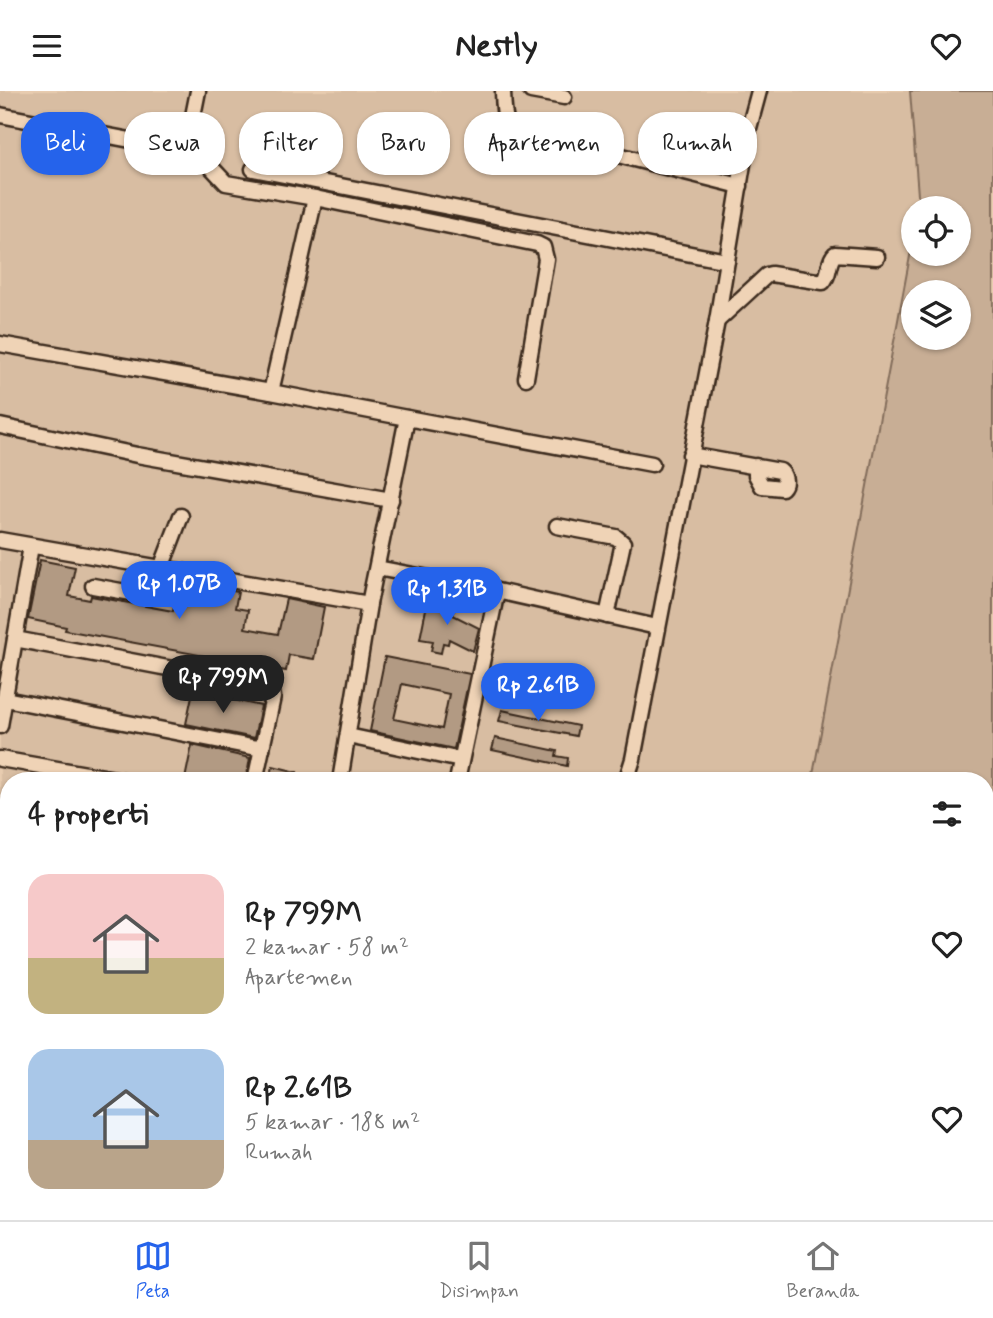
<!DOCTYPE html>
<html lang="id">
<head>
<meta charset="utf-8">
<style>
  :root { --surface:#fff; --page:#f2f2f2; --text:#222; --muted:#767676; --line:#e0e0e0; --accent:#2563eb }
  body { margin:0; font-family:Mynerve,sans-serif; background:var(--page); color:var(--text); height:100vh; display:flex; flex-direction:column; font-size:26px; white-space:nowrap }
  * { box-sizing:border-box; margin:0 }
  p { font-size:23px; color:var(--muted) }
  .icon { flex:none; width:38px; height:38px; fill:none; stroke:currentColor; stroke-width:2; stroke-linecap:round; stroke-linejoin:round }
  .map { position:relative; flex:1; overflow:hidden }
  .details { position:absolute; left:0px; top:681px; width:994px; height:450px; display:flex; flex-direction:column; background:var(--surface); border-radius:28px 28px 0 0; box-shadow:0 2px 5px #0004 }
  .details>* { flex:none }
  .hud { position:absolute; left:21px; top:21px; width:952px; height:63px; display:flex; gap:14px }
  .tools { position:absolute; left:901px; top:105px; display:grid; gap:14px }
  .tools a { display:grid; place-items:center; width:70px; height:70px; border-radius:50%; background:var(--surface); box-shadow:0 2px 5px #0004; font-size:35px }
  .price { position:absolute; translate:-50% -60px; padding:0 16px; border-radius:24px; background:var(--accent); color:#fff; font-size:23px; line-height:46px; filter:drop-shadow(0 2px 4px #0008) }
  .price::after { content:''; position:absolute; left:50%; top:42px; width:21px; height:16px; margin-left:-10px; background:inherit; clip-path:polygon(0 0,100% 0,50% 100%) }
  .price.active { background:#222; color:#fff }
  ul { padding:0; list-style:none }
  li { display:flex; align-items:center; gap:21px; height:175px; padding:0 28px }
  li span { display:grid; place-items:center; flex:none; width:196px; height:140px; border-radius:21px; color:#555 }
  li>.icon { margin-inline-start:auto }
  span .icon { width:84px; height:84px; fill:#fffc; stroke-width:1 }
  li b { font-size:30px }
  h2 { display:flex; justify-content:space-between; align-items:center; height:84px; padding:0 28px; font-size:30px }
  .chip { padding:0 24px; border-radius:28px; background:var(--surface); box-shadow:0 2px 5px #0004; font-size:24px; line-height:63px }
  .chip.active { background:var(--accent); color:#fff }
  header { display:flex; justify-content:space-between; align-items:center; height:91px; padding:0 28px; background:var(--surface); font-size:32px; font-weight:700 }
  .tab-bar { display:flex; justify-content:space-around; align-items:center; height:98px; border-top:2px solid var(--line); background:var(--surface); font-size:19px; color:var(--muted) }
  .tab-bar a { display:grid; justify-items:center; gap:4px }
  .tab-bar .active { color:var(--accent) }
  .map>svg:first-child { display:block }
</style>
</head>
<body>
<header><svg class="icon" aria-label="menu" viewBox="0 0 24 24"><path d="M4 6h16M4 12h16M4 18h16"/></svg>Nestly<svg class="icon" aria-label="heart" viewBox="0 0 24 24"><path d="M12 20l-8-8c-3-5 5-10 8-4 3-6 11-1 8 4z"/></svg></header>
<div class="map">
<svg width="993" height="1129" viewBox="0 0 993 1129">
  <rect width="100%" height="100%" fill="#e8ccb0"/>
  <filter id="ink" filterUnits="userSpaceOnUse"><feTurbulence type="fractalNoise" baseFrequency=".0143" numOctaves="2"/><feDisplacementMap in="SourceGraphic" scale="14" xChannelSelector="R" yChannelSelector="G"/><feConvolveMatrix kernelMatrix="1 2 1 2 8 2 1 2 1" color-interpolation-filters="sRGB"/></filter>
  <g filter="url(#ink)">
    <polygon fill="#d8bda2" points="0,0 910,0 921,111 919,117 914,117 913,149 812,689 9,690 9,759 0,758"/>
    <g fill="#c8ae95" stroke="#826c5a" stroke-width="2" fill-rule="evenodd">
      <path d="M910,0H993V979L985,993V690L812,689L913,149L914,163H959V117H919ZM959,201V247H914V201Z"/>
      <polygon points="198,1122 735,1122 737,1129 188,1129"/>
    </g>
    <polygon fill="#9e8772" stroke="#766250" stroke-width="2" points="0,850 9,853 9,1099 0,1098"/>
    <g fill="#b29a83" stroke="#3b2a1e" stroke-width="2" fill-rule="evenodd">
      <polygon points="40,469 75,476 69,505 90,509 91,505 173,520 176,504 163,501 167,488 238,501 235,517 248,519 245,537 278,543 286,508 324,516 314,568 289,564 286,580 65,539 66,536 28,528"/>
      <polygon points="428,508 455,513 453,524 479,537 473,560 449,548 448,553 443,552 441,562 431,560 433,550 420,548"/>
      <path d="M385,566L470,583L454,658L370,640ZM402,593L449,603L442,638L394,628Z"/>
      <polygon points="193,600 261,615 254,647 186,633"/>
      <polygon points="502,619 578,635 576,645 499,630"/>
      <polygon points="495,647 557,660 556,665 568,667 567,675 492,659"/>
      <polygon points="192,654 250,667 246,690 185,688"/>
      <polygon points="273,675 297,681 295,690 270,690"/>
      <polygon points="985,1017 993,1021 993,1071 985,1068"/>
    </g>
    <g fill="none" stroke-linecap="round" stroke-linejoin="round">
      <g stroke="#3b2a1e" stroke-width="19">
        <g id="minor">
          <path d="M503,0C504,25 503,40 528,50L618,64L740,95"/>
          <polyline points="531,0 564,6"/>
          <polyline points="0,24 198,62 226,92 315,107 537,153 543,156 546,168 526,287"/>
          <polyline points="186,60 198,0"/>
          <polyline points="253,78 727,170"/>
          <polyline points="315,107 271,301 407,327 369,513 340,690"/>
          <path d="M717,230L767,184L771,183L823,191C831,183 827,171 835,163L877,166"/>
          <polyline points="0,253 271,301"/>
          <polyline points="407,327 652,373"/>
          <polyline points="0,335 137,364 391,409"/>
          <path d="M690,364L780,380C785,384 787,392 782,397L762,395L756,384V375"/>
          <polyline points="557,435 616,446 623,452 607,525"/>
          <polyline points="0,449 369,513"/>
          <polyline points="377,477 497,500 457,690"/>
          <polyline points="93,495 143,504 153,498 181,425"/>
          <polyline points="497,500 657,536"/>
          <polyline points="15,548 267,596 272,601 273,606 255,690"/>
          <polyline points="5,608 262,658"/>
          <polyline points="0,635 31,455"/>
          <polyline points="348,645 461,669"/>
          <polyline points="0,668 127,690"/>
          <polyline points="626,690 633,668 717,230 749,37 759,0"/>
          <polyline points="0,726 9,728"/>
          <polyline points="0,788 9,791"/>
          <polyline points="355,1122 362,1129"/>
          <polyline points="695,1122 699,1129"/>
          <polyline points="241,1129 252,1122"/>
          <polyline points="400,1129 402,1122"/>
          <polyline points="574,1129 576,1122"/>
          <polyline points="974,1129 977,1122"/>
        </g>
      </g>
      <g stroke="#3b2a1e" stroke-width="23">
        <g id="major">
          <polyline points="985,1093 993,1097"/>
          <polyline points="148,1129 158,1122"/>
        </g>
      </g>
      <use href="#minor" stroke="#efd3b6" stroke-width="14"/>
      <use href="#major" stroke="#efd3b6" stroke-width="18"/>
    </g>
  </g>
</svg>
<div class="tools">
<a><svg class="icon" aria-label="locate" viewBox="0 0 24 24"><circle cx="12" cy="12" r="6"/><path d="M12 2v4M12 18v4M2 12h4M18 12h4"/></svg></a>
<a><svg class="icon" aria-label="layers" viewBox="0 0 24 24"><path d="M12 4l9 5-9 5-9-5zM3 14l9 5 9-5"/></svg></a>
</div>
<b class="price" style="left:179px;top:530px">Rp 1.07B</b>
<b class="price" style="left:447px;top:536px">Rp 1.31B</b>
<b class="price active" style="left:223px;top:624px">Rp 799M</b>
<b class="price" style="left:538px;top:632px">Rp 2.61B</b>
<div class="hud">
<a class="chip active">Beli</a>
<a class="chip">Sewa</a>
<a class="chip">Filter</a>
<a class="chip">Baru</a>
<a class="chip">Apartemen</a>
<a class="chip">Rumah</a>
</div>
<section class="details">
<h2>4 properti<svg class="icon" aria-label="filters" viewBox="0 0 24 24"><path d="M4 7h16M4 17h16"/><circle cx="9" cy="7" r="2"/><circle cx="15" cy="17" r="2"/></svg></h2>
<ul>
<li><span style="background:linear-gradient(#f6c9c9 60%,#c2b280 0)"><svg class="icon" aria-label="home" viewBox="0 0 24 24"><path d="M3 11l9-7 9 7M6 9v11h12V9"/></svg></span><div><b>Rp 799M</b><p>2 kamar · 58 m²</p><p>Apartemen</p></div><svg class="icon" aria-label="heart" viewBox="0 0 24 24"><path d="M12 20l-8-8c-3-5 5-10 8-4 3-6 11-1 8 4z"/></svg></li>
<li><span style="background:linear-gradient(#a9c7e8 65%,#b9a48a 0)"><svg class="icon" aria-label="home" viewBox="0 0 24 24"><path d="M3 11l9-7 9 7M6 9v11h12V9"/></svg></span><div><b>Rp 2.61B</b><p>5 kamar · 188 m²</p><p>Rumah</p></div><svg class="icon" aria-label="heart" viewBox="0 0 24 24"><path d="M12 20l-8-8c-3-5 5-10 8-4 3-6 11-1 8 4z"/></svg></li>
</ul>
</section>
</div>
<nav class="tab-bar">
<a class="active"><svg class="icon" aria-label="map" viewBox="0 0 24 24"><path d="M3 6l6-2 6 2 6-2v14l-6 2-6-2-6 2zM9 4v14M15 6v14"/></svg>Peta</a>
<a><svg class="icon" aria-label="saved" viewBox="0 0 24 24"><path d="M7 4h10v16l-5-4-5 4z"/></svg>Disimpan</a>
<a><svg class="icon" aria-label="home" viewBox="0 0 24 24"><path d="M3 11l9-7 9 7M6 9v11h12V9"/></svg>Beranda</a>
</nav>
</body>
</html>
